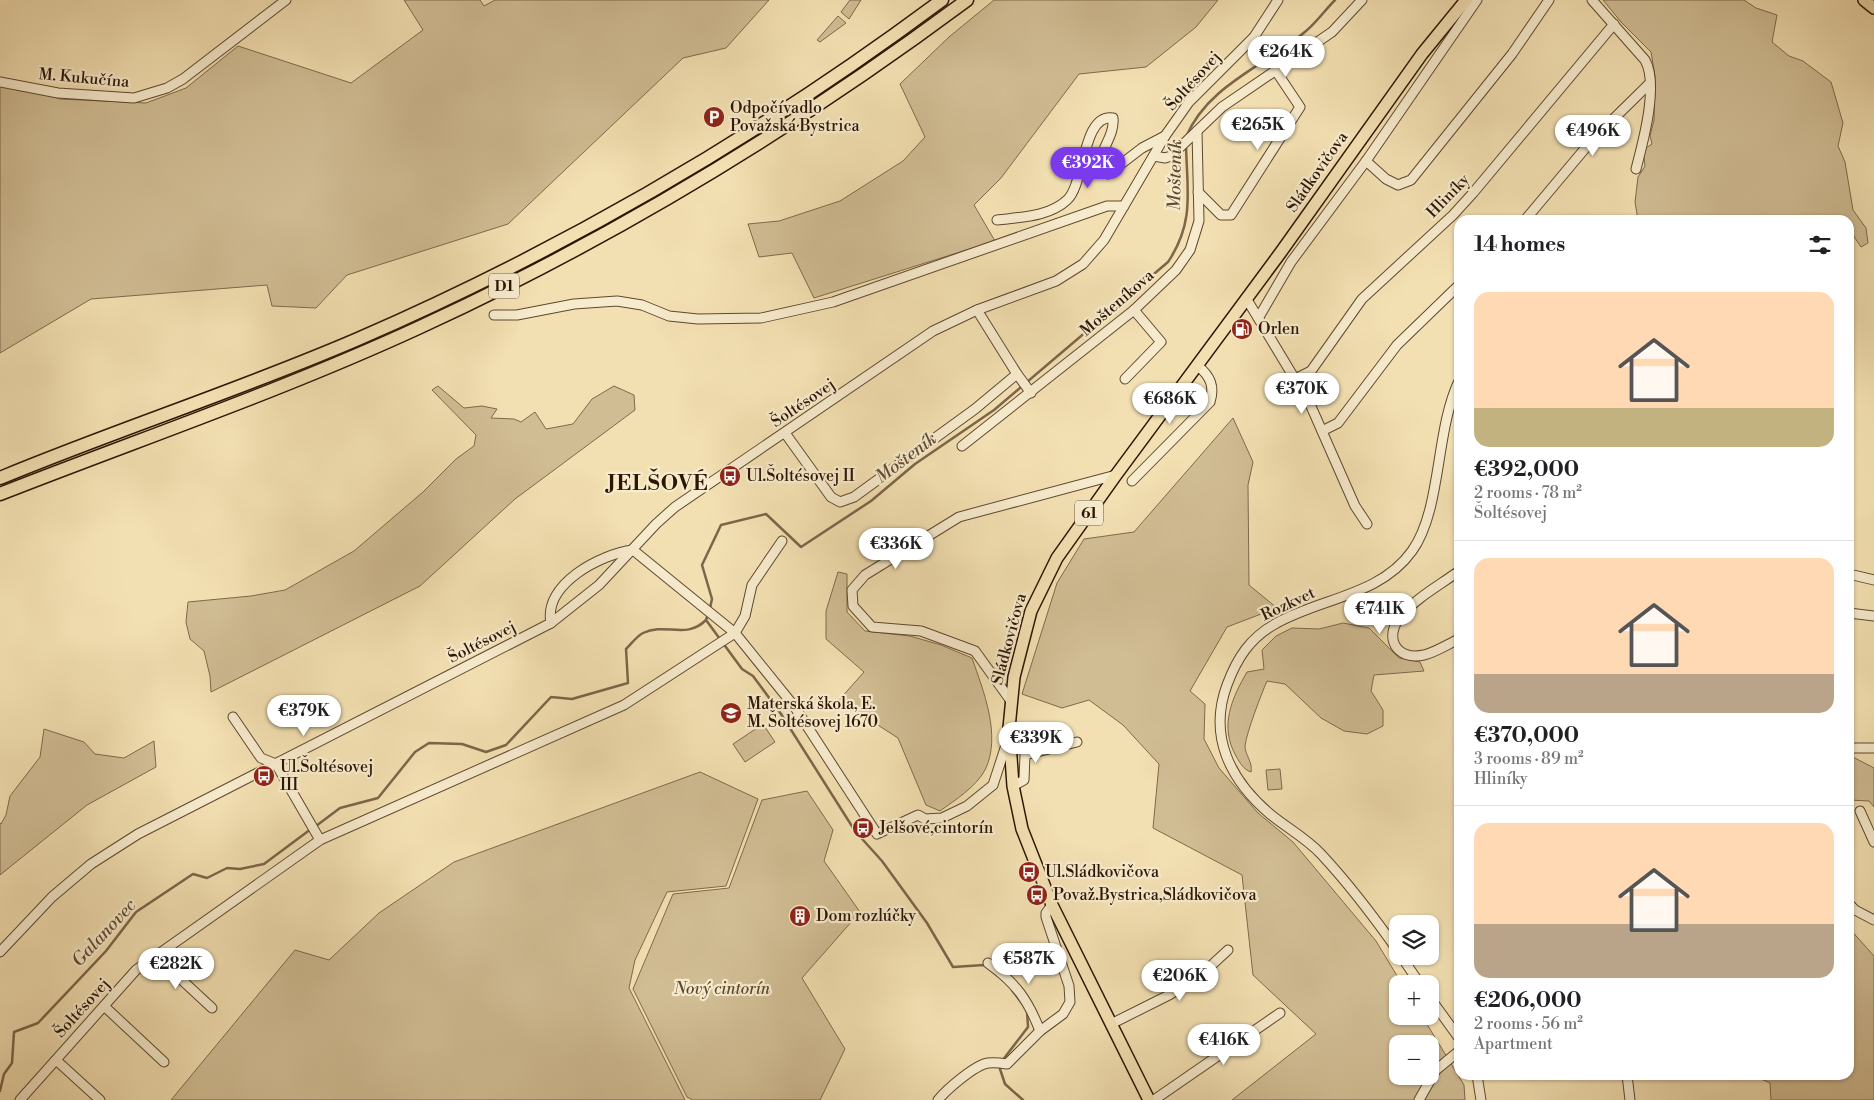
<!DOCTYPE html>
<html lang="en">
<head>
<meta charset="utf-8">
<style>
  :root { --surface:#fff; --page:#f2f2f2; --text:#202124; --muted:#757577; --line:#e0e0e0; --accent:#7c3aed }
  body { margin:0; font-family:"Libre Bodoni",serif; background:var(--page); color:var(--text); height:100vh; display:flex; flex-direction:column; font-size:19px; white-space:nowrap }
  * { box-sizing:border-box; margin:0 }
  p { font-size:16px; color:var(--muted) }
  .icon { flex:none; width:28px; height:28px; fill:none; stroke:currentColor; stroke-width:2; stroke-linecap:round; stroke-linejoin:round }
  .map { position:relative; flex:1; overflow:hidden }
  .side { position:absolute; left:1454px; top:215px; width:400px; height:865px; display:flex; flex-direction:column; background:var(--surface); border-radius:15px; box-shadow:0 1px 4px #0004 }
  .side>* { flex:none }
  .buttons { position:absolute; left:1389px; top:915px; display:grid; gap:10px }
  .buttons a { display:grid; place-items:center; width:50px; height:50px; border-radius:10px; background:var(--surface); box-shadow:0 1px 4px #0004; font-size:25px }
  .price { position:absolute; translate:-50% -42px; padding:0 11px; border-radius:18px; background:#fff; color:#222; font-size:16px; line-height:32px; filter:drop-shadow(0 1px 2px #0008) }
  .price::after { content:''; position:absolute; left:50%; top:30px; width:15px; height:11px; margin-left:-8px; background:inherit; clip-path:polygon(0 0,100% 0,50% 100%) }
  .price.active { background:var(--accent); color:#fff }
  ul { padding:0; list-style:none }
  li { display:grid; align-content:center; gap:10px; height:265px; padding:0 20px }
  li+li { border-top:1px solid var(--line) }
  li span { display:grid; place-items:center; height:155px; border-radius:15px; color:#555 }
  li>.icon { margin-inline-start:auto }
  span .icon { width:90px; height:90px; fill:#fffc; stroke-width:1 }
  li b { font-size:21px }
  h2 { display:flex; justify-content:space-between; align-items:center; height:60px; padding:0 20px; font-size:21px }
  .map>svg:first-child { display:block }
</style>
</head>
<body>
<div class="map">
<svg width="1874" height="1100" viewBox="0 0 1874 1100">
  <rect width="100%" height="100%" fill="#f3e0b2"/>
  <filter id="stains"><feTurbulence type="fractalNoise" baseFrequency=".004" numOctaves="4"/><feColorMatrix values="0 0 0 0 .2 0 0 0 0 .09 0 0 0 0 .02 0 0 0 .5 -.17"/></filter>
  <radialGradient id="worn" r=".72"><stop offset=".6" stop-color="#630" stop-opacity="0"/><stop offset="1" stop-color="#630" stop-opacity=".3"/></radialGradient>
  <g fill="#d1bd94" stroke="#7f694c" fill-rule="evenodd">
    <polygon points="404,0 480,0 484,6 495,0 769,0 726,48 683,58 508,224 347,275 316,308 272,306 267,285 91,299 0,353 0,78 60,99 146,103 186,88 238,46 351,83 423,30"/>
    <polygon points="850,0 861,0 849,19 841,12"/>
    <polygon points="994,0 1218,0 1196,27 1146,67 1079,74 1001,178 974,205 995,241 814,298 792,253 759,257 748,224 779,221 840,201 903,161 925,137 900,84 949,37"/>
    <polygon points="1603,0 1744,0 1756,8 1777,15 1772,42 1789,56 1803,61 1831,82 1843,123 1838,146 1845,162 1853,210 1866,228 1868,243 1861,247 1849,229 1849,220 1638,220 1635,202 1638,177 1645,166 1643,150 1652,144 1650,136 1654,120 1655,76 1651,52 1621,22"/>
    <polygon points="838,16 846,23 820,42 817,40"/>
    <polygon points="438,386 464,408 482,406 497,409 491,418 514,419 521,422 535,412 546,429 573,424 592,399 614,386 634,395 635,410 515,499 420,586 211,692 210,676 204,651 190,639 186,622 188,602 251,596 285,590 354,551 423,492 456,459 474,446 476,435 432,390"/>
    <path d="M1233,418L1253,462L1248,485L1249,585L1277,608L1227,627L1190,691L1205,704L1204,739L1219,768L1258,813L1293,842L1376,941L1402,984H1398V1016H1422L1464,1085L1465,1100H1232L1316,1034L1253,975L1242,875L1153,828L1159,764L1123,725L1089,700L1062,708L1022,694L1057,583L1084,539L1134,532ZM1398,1044H1430V1076H1398Z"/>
    <path d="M838,572L847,574V612L865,631L910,636L941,645L972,658C983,690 1002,736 985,770C976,787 955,800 940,811L926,805L898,738L856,711L832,708L864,672L826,639V611Z"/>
    <path d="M1343,623L1369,628L1399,658L1420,662L1424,671L1374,675L1371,691L1383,710V726L1367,734L1344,731L1321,718L1285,684L1267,681C1261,695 1247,731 1245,746C1245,755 1253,762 1251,772C1243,769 1240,763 1236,756C1219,726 1232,698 1247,672L1264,669L1262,650L1276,636L1292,628L1319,629Z"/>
    <polygon points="763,724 775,742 745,762 733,744"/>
    <polygon points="44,729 84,742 95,754 124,758 154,741 156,767 87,805 0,875 0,823 1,824 6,815 10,796 40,757"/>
    <polygon points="1849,755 1874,768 1874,807 1869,801 1849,800"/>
    <polygon points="1280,769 1282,789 1268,790 1266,770"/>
    <polygon points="700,772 758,799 726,886 667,892 635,960 629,988 685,1100 171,1100 295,950 329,960 379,913 454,862"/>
    <polygon points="807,791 833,830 824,861 860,912 802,978 845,1049 820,1100 693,1100 687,1097 633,989 673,894 729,888 762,800"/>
    <polygon points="1849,928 1874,956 1874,1100 1771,1100 1770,1083 1752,1075 1849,1075"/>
  </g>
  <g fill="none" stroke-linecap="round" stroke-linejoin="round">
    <g stroke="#7c6549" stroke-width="2.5">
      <path d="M1186,137C1208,85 1265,66 1306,31C1316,23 1325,10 1335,0"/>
      <path d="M710,608L712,599L702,565L721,525L766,514L801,547L871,501L915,464L994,410L1168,262C1195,222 1187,190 1186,145"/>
      <polyline points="708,614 706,620 742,669 753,676 781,714 855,831 882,861 927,923 953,967 984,965 998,976"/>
      <path d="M316,826L340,808L378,798L415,752L429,743L462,744L486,752L506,745L551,697L572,699L628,683L626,649C631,644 637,636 643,633C666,622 686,640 706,620"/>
      <polyline points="1012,990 1021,1002"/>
      <polyline points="1002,1061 1028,1027 1027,1010"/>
      <polyline points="999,1066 1005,1084 1023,1100"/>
      <polyline points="0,1091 4,1074 12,1063 14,1032 38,1023 106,951 136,912 193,874 207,878 227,868 240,869 264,864 311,829"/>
    </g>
    <g stroke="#5e4830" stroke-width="11">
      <g id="minor">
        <path d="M1592,0L1645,60C1659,85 1643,142 1636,169"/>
        <polyline points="0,82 58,93 134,98 167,88 183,79 286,0"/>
        <polyline points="1154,156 1165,158 1171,156 1222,107 1332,32 1362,0"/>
        <polyline points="1366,161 1386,179 1398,185 1411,180 1512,54 1549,0"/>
        <polyline points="1198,192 1221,215 1231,215 1300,107 1276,71"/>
        <path d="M997,220C1020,217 1049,217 1067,200C1085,184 1082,113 1113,118C1115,137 1098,151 1099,170L1108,174L1142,148L1165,136"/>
        <polyline points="1525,220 1593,139 1650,83"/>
        <polyline points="1246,298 1310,404 1355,506 1367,524"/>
        <polyline points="494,315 517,315 574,304 617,301 642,305 669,316 698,319 761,318 833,302 1107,206 1124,206"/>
        <polyline points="1259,317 1291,262 1366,161 1477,0"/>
        <polyline points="1017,374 1031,393"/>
        <polyline points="1125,379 1161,342 1134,310"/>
        <polyline points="1295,379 1311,371 1362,299 1453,215 1473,193 1614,24"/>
        <polyline points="1322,431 1338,423 1397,345 1459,285"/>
        <polyline points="785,433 831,497 840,502 854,497 975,409 1017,374 977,310"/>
        <polyline points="962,446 1134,310 1176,270 1190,250 1199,221 1197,131"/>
        <path d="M1132,481L1210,402C1215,386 1210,376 1198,366"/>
        <path d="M1459,571C1440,585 1416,598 1401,616C1383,637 1396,661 1424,655C1436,652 1448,644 1459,639"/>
        <polyline points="1849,574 1874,580"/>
        <polyline points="1849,613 1874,616"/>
        <path d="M551,623C543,584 601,554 633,550L735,633L794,706L877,834L918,815L925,819L942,818L967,806L993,785L1008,739"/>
        <polyline points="1011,701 975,651 921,631 872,627 853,606 852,590 865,575 959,517 1116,475"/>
        <polyline points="233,717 261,758 276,764 320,840"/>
        <polyline points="1849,748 1874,748"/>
        <polyline points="1013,786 1024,780 1025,755 1077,742"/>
        <polyline points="1860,811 1874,842"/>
        <polyline points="1849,904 1855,910 1874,920"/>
        <path d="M1398,951C1374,917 1349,884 1321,854C1306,838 1287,828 1270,814C1230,780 1208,736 1227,685C1237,658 1250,638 1275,624C1320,598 1380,596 1412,551C1442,509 1435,431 1459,381"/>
        <polyline points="0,952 52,897 91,864 138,834 551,623 599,585 656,524 675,507 933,331 977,310 1056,281 1083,264 1104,240 1165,136 1189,102 1254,37 1278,0"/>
        <polyline points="156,956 212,1008"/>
        <polyline points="1401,956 1420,984"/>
        <path d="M988,963C1016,983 1028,1000 1040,1031"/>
        <polyline points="1430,998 1459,1038"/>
        <polyline points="104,1006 164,1062"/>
        <polyline points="1111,1024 1169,995 1202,974 1228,950"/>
        <polyline points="56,1060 100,1100"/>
        <polyline points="1477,1075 1481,1100"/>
        <polyline points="1627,1075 1630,1100"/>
        <polyline points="20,1100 136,970 320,840 624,705 735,633 745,616 752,585 782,541"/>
        <path d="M938,1100C947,1089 975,1065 988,1063C994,1062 1001,1063 1007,1064L1040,1031L1063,1014L1070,1002L1069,986L1046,917V913L1052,905"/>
        <polyline points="1154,1100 1280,1013"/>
        <polyline points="1419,1100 1436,1070 1459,1051"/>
      </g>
    </g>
    <g stroke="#2d1504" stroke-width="14">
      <g id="major">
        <polyline points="1864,0 1874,8"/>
        <polyline points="1149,1100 1052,905 1022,829 1013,786 1009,728 1014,677 1031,611 1057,558 1116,475 1281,252 1422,54 1466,0"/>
      </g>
    </g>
    <g stroke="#2d1504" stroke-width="15">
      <g id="highway">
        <path d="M0,478C118,429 240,390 358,339C565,249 761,135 942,0"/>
        <path d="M0,494C140,439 281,391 418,328C612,239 795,128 967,0"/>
      </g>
    </g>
    <use href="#minor" stroke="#f7ebcd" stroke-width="9"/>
    <use href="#major" stroke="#f3e0b2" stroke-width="11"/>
    <use href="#highway" stroke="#f3e0b2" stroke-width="12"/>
  </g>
  <defs>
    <g id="parking-disc" transform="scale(1.125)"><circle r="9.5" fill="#8f2418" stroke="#f7ebcd"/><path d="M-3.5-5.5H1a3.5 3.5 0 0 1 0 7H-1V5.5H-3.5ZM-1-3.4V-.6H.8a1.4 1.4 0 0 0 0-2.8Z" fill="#fff"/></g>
    <g id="fuel-disc" transform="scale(1.125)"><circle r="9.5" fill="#8f2418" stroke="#f7ebcd"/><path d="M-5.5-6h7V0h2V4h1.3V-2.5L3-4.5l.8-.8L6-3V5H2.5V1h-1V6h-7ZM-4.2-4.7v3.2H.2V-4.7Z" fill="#fff"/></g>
    <g id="bus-disc" transform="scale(1.125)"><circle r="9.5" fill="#8f2418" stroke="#f7ebcd"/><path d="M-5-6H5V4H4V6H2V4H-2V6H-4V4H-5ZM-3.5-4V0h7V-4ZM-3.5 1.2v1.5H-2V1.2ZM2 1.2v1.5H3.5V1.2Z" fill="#fff"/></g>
    <g id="school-disc" transform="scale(1.125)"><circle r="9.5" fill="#8f2418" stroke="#f7ebcd"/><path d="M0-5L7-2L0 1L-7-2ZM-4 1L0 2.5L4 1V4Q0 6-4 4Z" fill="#fff"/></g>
    <g id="building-disc" transform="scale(1.125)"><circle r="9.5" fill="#8f2418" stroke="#f7ebcd"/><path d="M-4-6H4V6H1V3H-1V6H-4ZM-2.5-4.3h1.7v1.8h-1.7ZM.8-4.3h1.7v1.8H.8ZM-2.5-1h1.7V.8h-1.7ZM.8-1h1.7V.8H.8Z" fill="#fff"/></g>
  </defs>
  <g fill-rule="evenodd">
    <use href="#parking-disc" x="714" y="117"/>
    <use href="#fuel-disc" x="1242" y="329"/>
    <use href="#bus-disc" x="730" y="476"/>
    <use href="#school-disc" x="731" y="713"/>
    <use href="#bus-disc" x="264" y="776"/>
    <use href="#bus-disc" x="863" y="828"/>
    <use href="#bus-disc" x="1029" y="872"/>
    <use href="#bus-disc" x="1037" y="895"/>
    <use href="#building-disc" x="800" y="916"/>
  </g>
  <g text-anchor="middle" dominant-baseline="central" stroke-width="4.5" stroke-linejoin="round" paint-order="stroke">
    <g fill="#f7ebcd" stroke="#6a5540" stroke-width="1">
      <rect x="489" y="273.5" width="30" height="25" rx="4"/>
      <rect x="1075" y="500.5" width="28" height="25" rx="4"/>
    </g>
    <g font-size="15" font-weight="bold" fill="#2d1504">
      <text x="504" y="286">D1</text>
      <text x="1089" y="513">61</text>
    </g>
    <g font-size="16" fill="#2d1504" stroke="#f7ebcd">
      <text transform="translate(84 78) rotate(5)">M. Kukučína</text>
      <text transform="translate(1193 81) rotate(-48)">Šoltésovej</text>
      <text transform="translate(1317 172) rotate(-55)">Sládkovičova</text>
      <text transform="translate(1448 196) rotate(-46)">Hliníky</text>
      <text transform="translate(1117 303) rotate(-41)">Mošteníkova</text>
      <text transform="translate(803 403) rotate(-34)">Šoltésovej</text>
      <text transform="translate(1288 604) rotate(-25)">Rozkvet</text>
      <text transform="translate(1009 639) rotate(-75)">Sládkovičova</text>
      <text transform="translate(482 642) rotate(-27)">Šoltésovej</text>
      <text transform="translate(82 1008) rotate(-48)">Šoltésovej</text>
    </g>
    <g font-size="16" fill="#2d1504" stroke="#f7ebcd" text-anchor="start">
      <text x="730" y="108">Odpočívadlo<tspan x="730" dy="18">Považská Bystrica</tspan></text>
      <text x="1258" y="329">Orlen</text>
      <text x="746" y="476">Ul.Šoltésovej II</text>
      <text x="747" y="704">Materská škola, E.<tspan x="747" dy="18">M. Šoltésovej 1670</tspan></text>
      <text x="280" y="767">Ul.Šoltésovej<tspan x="280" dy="18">III</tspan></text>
      <text x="879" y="828">Jelšové,cintorín</text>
      <text x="1045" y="872">Ul.Sládkovičova</text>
      <text x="1053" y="895">Považ.Bystrica,Sládkovičova</text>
      <text x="816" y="916">Dom rozlúčky</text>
    </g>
    <g font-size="16" font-style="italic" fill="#5e472f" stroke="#f7ebcd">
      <text x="722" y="989">Nový cintorín</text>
    </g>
    <g font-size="18" font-style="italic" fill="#614b32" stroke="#f7ebcd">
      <text transform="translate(1175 175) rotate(-89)">Mošteník</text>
      <text transform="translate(906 458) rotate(-37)">Mošteník</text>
      <text transform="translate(104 933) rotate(-47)">Galanovec</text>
    </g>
    <g font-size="21" font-weight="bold" letter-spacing="1" fill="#2d1504" stroke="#f7ebcd">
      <text x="658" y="484">JELŠOVÉ</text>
    </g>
  </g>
  <rect width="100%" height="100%" filter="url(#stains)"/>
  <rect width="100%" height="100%" fill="url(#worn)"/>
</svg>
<div class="buttons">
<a><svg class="icon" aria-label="layers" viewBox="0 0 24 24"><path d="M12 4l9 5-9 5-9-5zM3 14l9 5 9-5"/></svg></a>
<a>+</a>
<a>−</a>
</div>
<b class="price" style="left:1286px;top:78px">€264K</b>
<b class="price" style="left:1258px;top:151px">€265K</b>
<b class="price" style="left:1593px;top:157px">€496K</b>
<b class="price active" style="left:1088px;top:189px">€392K</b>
<b class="price" style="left:1302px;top:415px">€370K</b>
<b class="price" style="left:1170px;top:425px">€686K</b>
<b class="price" style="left:896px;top:570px">€336K</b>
<b class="price" style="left:1380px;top:635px">€741K</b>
<b class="price" style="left:304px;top:737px">€379K</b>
<b class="price" style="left:1036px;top:764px">€339K</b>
<b class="price" style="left:1029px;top:985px">€587K</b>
<b class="price" style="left:176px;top:990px">€282K</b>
<b class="price" style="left:1180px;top:1002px">€206K</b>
<b class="price" style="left:1224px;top:1066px">€416K</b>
<section class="side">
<h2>14 homes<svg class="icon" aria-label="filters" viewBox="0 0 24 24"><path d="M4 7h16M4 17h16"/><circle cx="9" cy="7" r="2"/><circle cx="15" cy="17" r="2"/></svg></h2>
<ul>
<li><span style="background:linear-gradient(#ffd9b3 75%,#c2b280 0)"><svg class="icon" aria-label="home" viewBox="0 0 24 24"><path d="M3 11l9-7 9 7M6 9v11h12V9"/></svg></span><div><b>€392,000</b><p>2 rooms · 78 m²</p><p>Šoltésovej</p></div></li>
<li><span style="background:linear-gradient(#ffd9b3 75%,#b9a48a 0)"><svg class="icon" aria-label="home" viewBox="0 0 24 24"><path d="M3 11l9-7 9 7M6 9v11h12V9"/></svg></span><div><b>€370,000</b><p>3 rooms · 89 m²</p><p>Hliníky</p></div></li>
<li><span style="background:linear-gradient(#ffd9b3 65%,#b9a48a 0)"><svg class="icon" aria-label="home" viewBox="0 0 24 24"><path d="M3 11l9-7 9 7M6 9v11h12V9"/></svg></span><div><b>€206,000</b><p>2 rooms · 56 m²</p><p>Apartment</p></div></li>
</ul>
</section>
</div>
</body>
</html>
